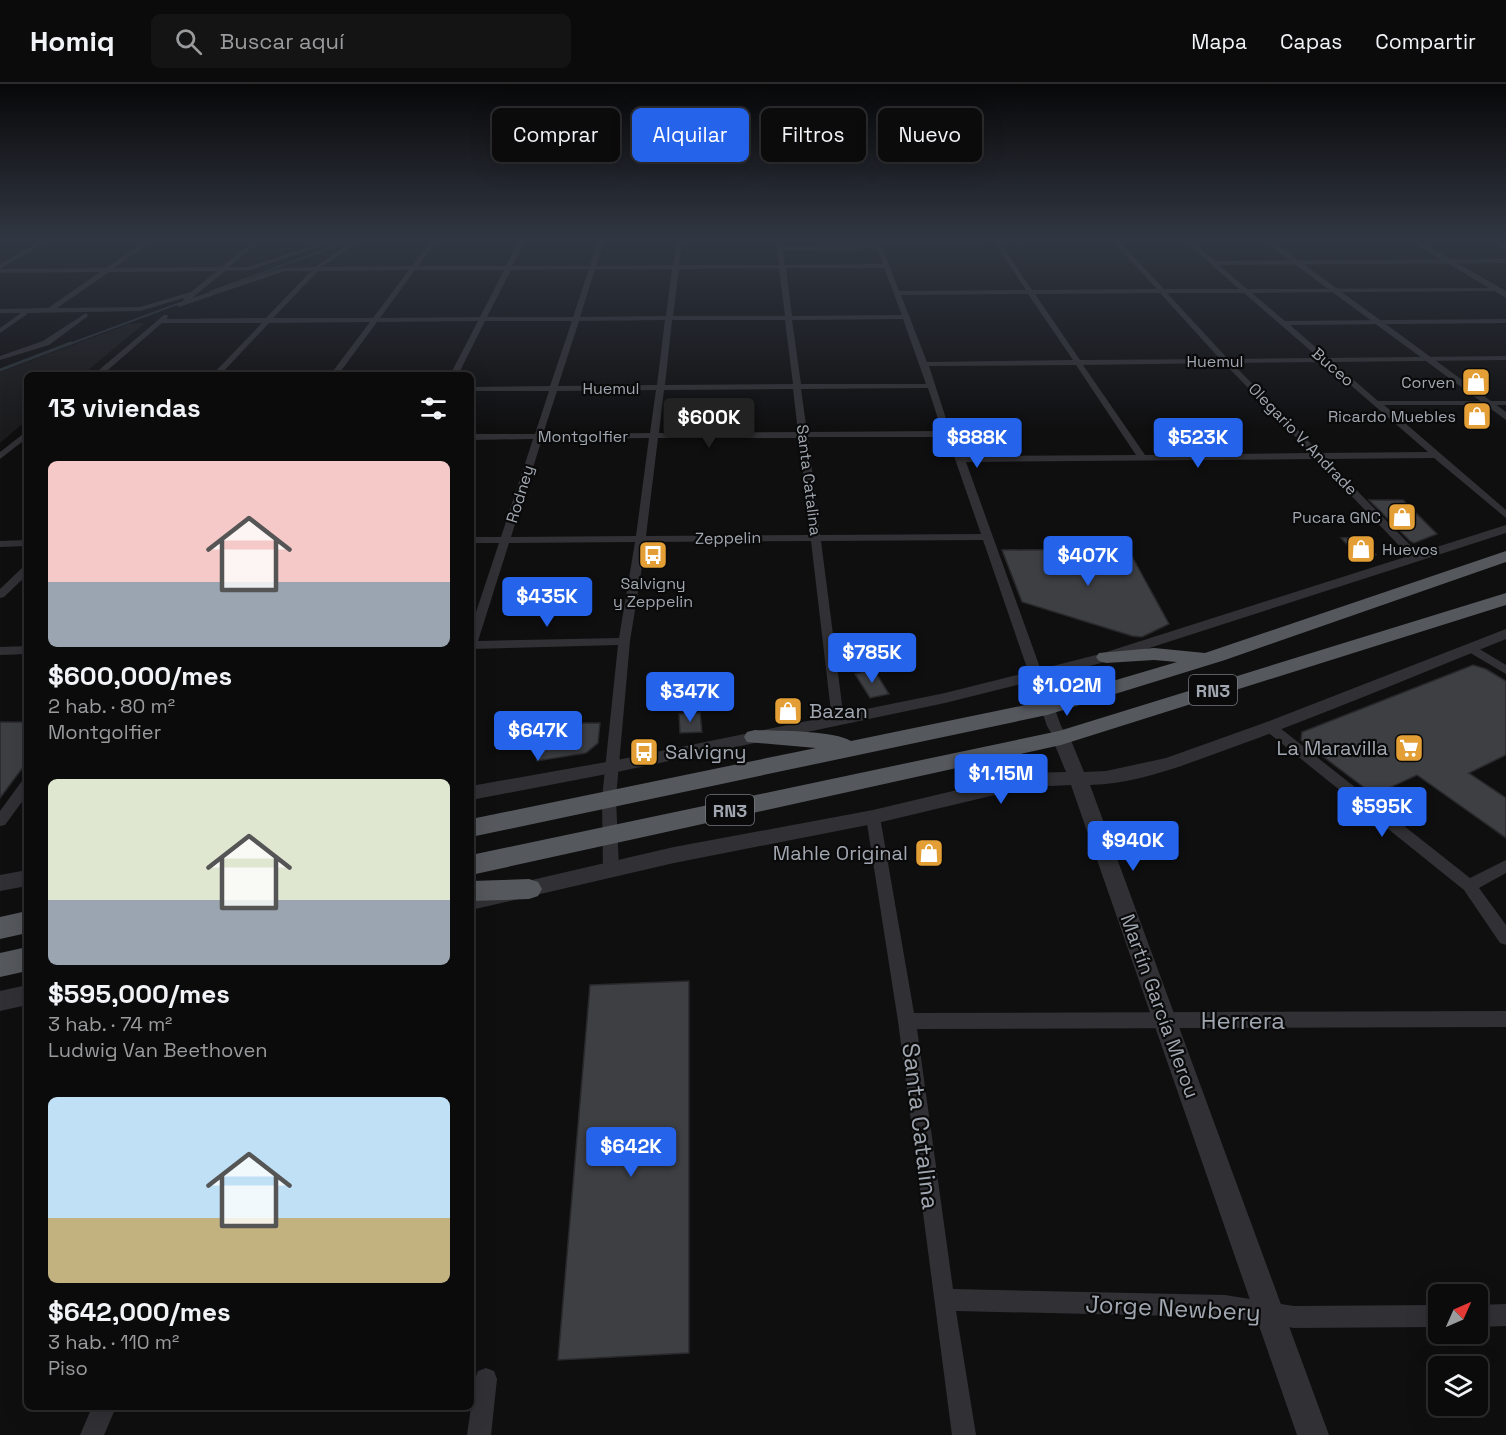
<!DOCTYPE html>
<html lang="es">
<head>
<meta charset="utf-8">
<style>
  :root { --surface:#0b0b0c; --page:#141415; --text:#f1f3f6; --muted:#9a9b9d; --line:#2b2b2d; --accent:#2563eb }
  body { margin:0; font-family:"Space Grotesk",sans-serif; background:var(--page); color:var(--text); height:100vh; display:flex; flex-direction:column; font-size:22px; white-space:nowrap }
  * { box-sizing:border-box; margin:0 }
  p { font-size:20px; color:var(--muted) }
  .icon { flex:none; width:33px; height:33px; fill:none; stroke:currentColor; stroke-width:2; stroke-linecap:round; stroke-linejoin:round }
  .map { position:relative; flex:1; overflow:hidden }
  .side { position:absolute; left:24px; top:288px; width:450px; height:1038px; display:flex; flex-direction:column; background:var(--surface); border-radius:9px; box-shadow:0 6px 24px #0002,0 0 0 2px var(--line) }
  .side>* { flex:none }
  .hud { position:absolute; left:492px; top:24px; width:570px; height:54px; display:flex; gap:12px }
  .needle { width:39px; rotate:45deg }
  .controls { position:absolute; left:1428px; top:1200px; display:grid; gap:12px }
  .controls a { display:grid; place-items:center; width:60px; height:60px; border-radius:9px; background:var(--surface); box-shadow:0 6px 24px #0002,0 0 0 2px var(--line); font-size:30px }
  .price { position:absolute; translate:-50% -51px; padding:0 14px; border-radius:6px; background:var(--accent); color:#fff; font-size:20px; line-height:39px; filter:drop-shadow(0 2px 3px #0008) }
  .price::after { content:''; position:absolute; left:50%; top:36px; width:18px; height:14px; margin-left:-9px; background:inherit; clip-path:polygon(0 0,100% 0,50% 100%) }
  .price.active { background:#222; color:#fff }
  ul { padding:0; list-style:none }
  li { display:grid; align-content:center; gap:12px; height:318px; padding:0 24px }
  li span { display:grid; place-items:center; height:186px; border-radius:9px; color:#555 }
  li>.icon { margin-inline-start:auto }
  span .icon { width:108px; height:108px; fill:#fffc; stroke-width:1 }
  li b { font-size:26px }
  h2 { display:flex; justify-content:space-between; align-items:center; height:72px; padding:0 24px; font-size:26px }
  .chip { padding:0 21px; border-radius:9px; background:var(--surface); box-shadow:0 6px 24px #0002,0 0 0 2px var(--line); font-size:21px; line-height:54px }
  .chip.active { background:var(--accent); color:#fff }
  header { display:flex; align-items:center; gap:36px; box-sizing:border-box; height:84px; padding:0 30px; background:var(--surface); border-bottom:2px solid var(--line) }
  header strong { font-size:28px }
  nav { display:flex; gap:33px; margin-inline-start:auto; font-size:21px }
  .search { width:420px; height:54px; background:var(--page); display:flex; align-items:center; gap:15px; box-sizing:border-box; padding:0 21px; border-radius:9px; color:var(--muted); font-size:22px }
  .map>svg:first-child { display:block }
</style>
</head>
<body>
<header>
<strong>Homiq</strong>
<div class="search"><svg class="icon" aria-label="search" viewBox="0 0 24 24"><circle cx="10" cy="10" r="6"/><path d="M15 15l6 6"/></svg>Buscar aquí</div>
<nav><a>Mapa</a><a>Capas</a><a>Compartir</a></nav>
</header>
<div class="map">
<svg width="1506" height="1351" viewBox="0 0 1506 1351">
  <rect width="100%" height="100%" fill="#0f0f10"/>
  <polygon fill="#1b1b1d" points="145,239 82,291 27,291 27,336 0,359 0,288 129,240"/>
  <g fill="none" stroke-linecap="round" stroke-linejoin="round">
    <g stroke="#2a3238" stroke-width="2">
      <polyline points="210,208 349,157"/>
      <polyline points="67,261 180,219"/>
    </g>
    <polyline stroke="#2a3238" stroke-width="3" points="0,286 71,259"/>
  </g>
  <g fill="#3e3f43" stroke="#29292c" stroke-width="1.5">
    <polygon points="1369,416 1403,416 1437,450 1414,459 1410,457"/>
    <polygon points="1360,453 1376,471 1361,476 1341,454"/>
    <polygon points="1128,465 1169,540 1142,553 1132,552 1022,518 1002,466"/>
    <polygon points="1473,581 1486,585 1506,597 1506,671 1469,689 1506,714 1506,754 1417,691 1374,711 1301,656 1302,648"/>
    <polygon points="874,586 889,610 870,614 855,590"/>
    <polygon points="700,629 702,648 680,649 679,630"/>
    <polygon points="0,638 27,638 27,678 0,714"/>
    <polygon points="554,639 600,639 598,659 586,669 537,677 531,643"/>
    <polygon points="689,897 689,1269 558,1276 590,901"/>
  </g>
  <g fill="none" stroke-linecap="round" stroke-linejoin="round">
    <g fill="#313135" fill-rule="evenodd">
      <polygon points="40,157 47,157 0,185 0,180"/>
      <path d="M146,157H152L114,184L221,183L254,157H260L229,183H248L327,157H335L251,186L225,187L192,214L282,184L315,183L353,157H360L322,183L412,182L431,157H437L418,182H506L519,157H525L512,182H590L598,157H604L596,182L673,181L676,157H682L679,181H779L776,157H782L783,162L876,161L874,157H1141L1138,159H1121L1164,205H1239L1185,157H1191L1215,177L1506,175V179L1219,181L1247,205L1498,204L1496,207L1252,209L1285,237L1506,235V239L1290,241L1328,274L1506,272V276L1333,278L1378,317H1506V321H1384L1506,426V434L1434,374L1326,375L1421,472V476H1413L1316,375L966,378L1061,642L1068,654L1061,658L1056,657L1047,642L983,456L821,457L844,636L838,640L832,636L811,457L646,458L630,557L616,714L619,785L616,789L611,791L606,789L603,785L602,714L618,561L471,565V543L499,459H471V453H501L533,355L471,356V350H535L549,307H471V303L550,302L572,237H485L458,291H450L478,237L377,238L338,291H330L370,238L269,239L220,291H212L262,239H162L102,291H93L164,231H168L167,235L266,234L311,187H285L179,223L176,221L183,217L184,214L140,227L27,229L26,231L0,249V244L21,229H0V225L48,224L100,188L0,189V185L106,184ZM995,159L1026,206L899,207L881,160ZM1000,159H1114L1157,205L1032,206ZM877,165L883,180L785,181L783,166ZM779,184L785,232H673L679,185ZM786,184H884L902,231L792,232ZM589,185L573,233H487L511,186ZM595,185H672L666,232L580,233ZM409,186L373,234H273L318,187ZM415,186H504L480,233L380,234ZM217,187L191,208L140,223L57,224L109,188ZM1160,209L1220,275L1080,276L1035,210ZM1167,209H1244L1319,274L1228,275ZM1028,210L1073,276L927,278L901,211ZM903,235L926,300H801L792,236ZM665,236L657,301L558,302L579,237ZM672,236H785L793,300L665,301ZM1324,278L1428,368L1320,369L1232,279ZM1224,279L1311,369L1145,371L1083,281ZM1076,281L1136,371L963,372L951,350L929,282ZM928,304L942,347L807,348L801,305ZM793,305L798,348L659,349L664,306ZM656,306L650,349L543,350L557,307ZM808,353H944L955,375L981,450L820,451ZM649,354L636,452L511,453L542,355ZM658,354H799L810,451L646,452ZM635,458L619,554L478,557L509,459Z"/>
      <polygon points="1490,157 1497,157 1506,162 1506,166"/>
      <polygon points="86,229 88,232 49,261 0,276 0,272 43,257"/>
      <polygon points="27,347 27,354 0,375 0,368"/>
      <polygon points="27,456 27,462 0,463 0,457"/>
      <polygon points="27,482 27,491 4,513 0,514 0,505 23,483"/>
      <polygon points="1471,560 1506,581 1506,590 1467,567 1465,564"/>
      <polygon points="27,562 27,570 0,571 0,563"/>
      <polygon points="1270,639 1275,640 1470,794 1506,776 1506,789 1479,804 1506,841 1506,861 1500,859 1464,806 1265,646 1263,643 1265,640"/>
      <polygon points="27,696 27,711 5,741 0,742 0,727 22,697"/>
      <polygon points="873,728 878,729 880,733 914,929 1506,927 1506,943 917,945 953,1205 1225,1211 1294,1222 1438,1221 1438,1243 1294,1244 1225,1233 956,1227 976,1351 952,1351 898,937 866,733 868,729"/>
      <polygon points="1506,1220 1506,1242 1478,1243 1478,1221"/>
      <polygon points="486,1284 494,1287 497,1295 491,1351 467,1351 475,1295 478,1287"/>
      <polygon points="92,1323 116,1323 104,1351 80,1351"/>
    </g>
    <g fill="#313135" fill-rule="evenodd">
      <polygon points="1263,157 1272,157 1506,328 1506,336"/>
      <polygon points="1410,157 1419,157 1506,207 1506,214"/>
      <polygon points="1506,441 1506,449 1112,576 1037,596 945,619 612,689 471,716 471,702 612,677 945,609 1037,586 1100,570"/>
      <path d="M1506,545V555C1417,591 1329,628 1239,661C1191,678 1141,700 1090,701L1329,1351H1297L1071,701L1028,703L873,740L674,779L471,826V810L674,763L873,726L1028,689L1066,688L1052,654L1055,650H1067L1070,654L1084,688L1106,687L1166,674L1264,639Z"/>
      <polygon points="27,786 27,802 0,807 0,791"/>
      <polygon points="27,901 27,921 0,927 0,907"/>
    </g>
    <g fill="#55585d" fill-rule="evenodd">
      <path d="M1506,467V478L1225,576L1047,631L471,753V735L816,664L747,658L744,653L747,648L755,646C779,647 832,646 851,657L1045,617L1177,578L1154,576L1106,579L1099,577L1096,573L1099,569L1154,564L1205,569Z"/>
      <polygon points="1506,509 1506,521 1061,661 471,791 471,771 1059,647"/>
      <polygon points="529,795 538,798 542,805 538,812 529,815 471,817 471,797"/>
      <polygon points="27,827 27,849 0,855 0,833"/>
      <polygon points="27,863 27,887 0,893 0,869"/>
    </g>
  </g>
  <linearGradient id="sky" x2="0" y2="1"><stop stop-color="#080809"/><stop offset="0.45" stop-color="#313742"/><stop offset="1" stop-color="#313742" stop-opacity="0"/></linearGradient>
  <rect width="1506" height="346" fill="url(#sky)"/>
  <defs>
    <g id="shop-square" transform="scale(1.5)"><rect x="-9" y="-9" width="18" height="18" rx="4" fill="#e39e35" stroke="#0a0a0b"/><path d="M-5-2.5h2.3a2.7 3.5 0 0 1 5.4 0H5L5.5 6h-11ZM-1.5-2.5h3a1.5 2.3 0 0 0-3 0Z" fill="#fff"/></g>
    <g id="bus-square" transform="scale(1.5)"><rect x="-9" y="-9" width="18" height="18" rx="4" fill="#e39e35" stroke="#0a0a0b"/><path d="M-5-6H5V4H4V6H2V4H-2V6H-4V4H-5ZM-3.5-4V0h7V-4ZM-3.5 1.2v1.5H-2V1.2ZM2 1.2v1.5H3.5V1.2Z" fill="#fff"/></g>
    <g id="supermarket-square" transform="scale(1.5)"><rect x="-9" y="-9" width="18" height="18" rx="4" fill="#e39e35" stroke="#0a0a0b"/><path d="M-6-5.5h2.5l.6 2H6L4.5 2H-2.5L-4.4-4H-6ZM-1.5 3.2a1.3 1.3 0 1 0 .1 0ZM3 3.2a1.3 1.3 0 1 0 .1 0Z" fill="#fff"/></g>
  </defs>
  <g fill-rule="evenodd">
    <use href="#shop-square" x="1476" y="298"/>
    <use href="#shop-square" x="1477" y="332"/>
    <use href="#shop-square" x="1402" y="433"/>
    <use href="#shop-square" x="1361" y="465"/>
    <use href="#bus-square" x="653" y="471"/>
    <use href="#shop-square" x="788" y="627"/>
    <use href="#supermarket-square" x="1409" y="664"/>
    <use href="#bus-square" x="644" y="668"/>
    <use href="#shop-square" x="929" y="769"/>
  </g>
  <g text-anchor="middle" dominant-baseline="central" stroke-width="4.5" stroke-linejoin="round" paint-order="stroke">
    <g font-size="16" fill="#a1a7b0" stroke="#0a0a0b">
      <text x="1215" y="277">Huemul</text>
      <text transform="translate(1333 283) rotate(41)">Buceo</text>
      <text x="611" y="304">Huemul</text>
      <text x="583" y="352">Montgolfier</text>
      <text transform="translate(1303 355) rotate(46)">Olegario V. Andrade</text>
      <text transform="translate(809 396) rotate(83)">Santa Catalina</text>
      <text transform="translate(520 410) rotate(-73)">Rodney</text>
      <text transform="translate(728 454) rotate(-1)">Zeppelin</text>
    </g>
    <g font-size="16" fill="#a1a7b0" stroke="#0a0a0b" text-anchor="end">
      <text x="1455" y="298">Corven</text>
      <text x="1456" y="332">Ricardo Muebles</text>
      <text x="1381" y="433">Pucara GNC</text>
      <text x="1382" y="465" text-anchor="start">Huevos</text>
      <text x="653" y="499" text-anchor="middle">Salvigny<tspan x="653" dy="18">y Zeppelin</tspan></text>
    </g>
    <g fill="#0a0a0b" stroke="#74787e" stroke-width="1.5">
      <rect x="1189" y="591" width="48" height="30" rx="4.5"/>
      <rect x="706" y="711" width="48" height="30" rx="4.5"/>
    </g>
    <g font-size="18" font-weight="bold" fill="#a1a7b0">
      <text x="1213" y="606">RN3</text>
      <text x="730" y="726">RN3</text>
    </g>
    <g font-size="20" fill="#a1a7b0" stroke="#0a0a0b" text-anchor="start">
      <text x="809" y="627">Bazan</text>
      <text x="1388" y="664" text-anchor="end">La Maravilla</text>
      <text x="665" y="668">Salvigny</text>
      <text x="908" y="769" text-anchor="end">Mahle Original</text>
    </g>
    <g font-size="20" fill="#a1a7b0" stroke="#0a0a0b">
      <text transform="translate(1160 922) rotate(70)">Martín García Merou</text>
    </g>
    <g font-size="24" fill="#a1a7b0" stroke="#0a0a0b">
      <text x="1243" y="936">Herrera</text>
      <text transform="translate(921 1042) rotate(83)">Santa Catalina</text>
      <text transform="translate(1173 1224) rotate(3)">Jorge Newbery</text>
    </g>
  </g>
</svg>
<div class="controls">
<a><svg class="needle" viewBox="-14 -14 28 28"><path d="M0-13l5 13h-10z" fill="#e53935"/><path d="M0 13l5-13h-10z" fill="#9a9b9d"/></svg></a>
<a><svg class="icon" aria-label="layers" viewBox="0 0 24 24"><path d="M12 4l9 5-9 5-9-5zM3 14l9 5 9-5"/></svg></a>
</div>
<b class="price active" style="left:709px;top:365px">$600K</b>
<b class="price" style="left:977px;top:385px">$888K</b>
<b class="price" style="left:1198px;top:385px">$523K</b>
<b class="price" style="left:1088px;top:503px">$407K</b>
<b class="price" style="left:547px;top:544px">$435K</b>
<b class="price" style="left:872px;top:600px">$785K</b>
<b class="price" style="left:1067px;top:633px">$1.02M</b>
<b class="price" style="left:690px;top:639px">$347K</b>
<b class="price" style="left:538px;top:678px">$647K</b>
<b class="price" style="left:1001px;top:721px">$1.15M</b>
<b class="price" style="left:1382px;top:754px">$595K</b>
<b class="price" style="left:1133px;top:788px">$940K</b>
<b class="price" style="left:631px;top:1094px">$642K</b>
<div class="hud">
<a class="chip">Comprar</a>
<a class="chip active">Alquilar</a>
<a class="chip">Filtros</a>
<a class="chip">Nuevo</a>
</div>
<section class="side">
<h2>13 viviendas<svg class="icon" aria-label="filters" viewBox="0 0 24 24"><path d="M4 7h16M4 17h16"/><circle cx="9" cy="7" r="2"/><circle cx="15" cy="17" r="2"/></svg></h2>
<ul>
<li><span style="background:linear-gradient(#f6c9c9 65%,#9aa5b1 0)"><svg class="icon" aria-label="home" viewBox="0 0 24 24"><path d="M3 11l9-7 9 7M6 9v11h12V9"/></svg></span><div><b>$600,000/mes</b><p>2 hab. · 80 m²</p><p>Montgolfier</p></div></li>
<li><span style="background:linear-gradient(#dfe7d0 65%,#9aa5b1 0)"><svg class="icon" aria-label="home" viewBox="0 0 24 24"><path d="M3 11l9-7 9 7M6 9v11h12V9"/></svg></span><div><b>$595,000/mes</b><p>3 hab. · 74 m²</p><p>Ludwig Van Beethoven</p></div></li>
<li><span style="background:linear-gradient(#bfe0f5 65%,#c2b280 0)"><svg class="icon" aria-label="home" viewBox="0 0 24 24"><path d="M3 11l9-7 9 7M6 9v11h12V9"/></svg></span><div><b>$642,000/mes</b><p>3 hab. · 110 m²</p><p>Piso</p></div></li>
</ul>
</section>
</div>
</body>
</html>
